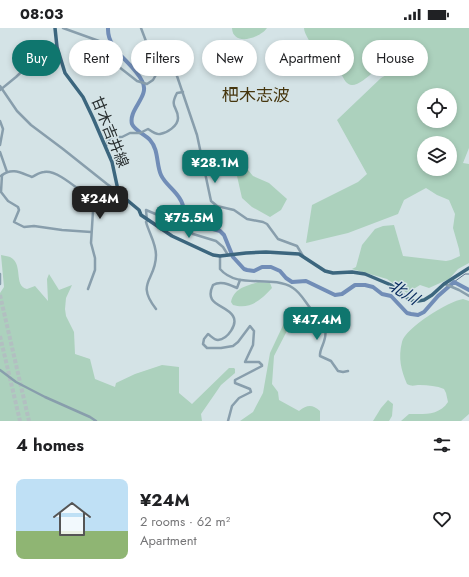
<!DOCTYPE html>
<html lang="en">
<head>
<meta charset="utf-8">
<style>
  :root { --surface:#fff; --page:#f2f2f2; --text:#202124; --muted:#757577; --line:#e0e0e0; --accent:#0f766e }
  body { margin:0; font-family:Jost,"Noto Sans JP",sans-serif; background:var(--page); color:var(--text); height:100vh; display:flex; flex-direction:column; font-size:15px; white-space:nowrap }
  * { box-sizing:border-box; margin:0 }
  p { font-size:13px; color:var(--muted) }
  .icon { flex:none; width:22px; height:22px; fill:none; stroke:currentColor; stroke-width:2; stroke-linecap:round; stroke-linejoin:round }
  .map { position:relative; height:393px; overflow:hidden }
  .drawer { display:flex; flex-direction:column; background:var(--surface); flex:1 }
  .drawer>* { flex:none }
  .banner { position:absolute; left:12px; top:12px; width:445px; height:36px; display:flex; gap:8px }
  .controls { position:absolute; left:417px; top:60px; display:grid; gap:8px }
  .controls a { display:grid; place-items:center; width:40px; height:40px; border-radius:50%; background:var(--surface); box-shadow:0 2px 6px #0003; font-size:20px }
  .price { position:absolute; translate:-50% -34px; padding:0 9px; border-radius:8px; background:var(--accent); color:#fff; font-size:13px; line-height:26px; filter:drop-shadow(0 1px 2px #0008) }
  .price::after { content:''; position:absolute; left:50%; top:24px; width:12px; height:9px; margin-left:-6px; background:inherit; clip-path:polygon(0 0,100% 0,50% 100%) }
  .price.current { background:#222; color:#fff }
  ul { padding:0; list-style:none }
  li { display:flex; align-items:center; gap:12px; height:100px; padding:0 16px }
  li+li { border-top:1px solid var(--line) }
  li span { display:grid; place-items:center; flex:none; width:112px; height:80px; border-radius:8px; color:#555 }
  li>.icon { margin-inline-start:auto }
  span .icon { width:48px; height:48px; fill:#fffc; stroke-width:1 }
  li b { font-size:17px }
  h2 { display:flex; justify-content:space-between; align-items:center; height:48px; padding:0 16px; font-size:17px }
  .tag { padding:0 14px; border-radius:18px; background:var(--surface); box-shadow:0 2px 6px #0003; font-size:14px; line-height:36px }
  .tag.current { background:var(--accent); color:#fff }
  .status { display:flex; justify-content:space-between; align-items:center; height:28px; padding:0 20px; background:var(--surface); direction:ltr }
  .status svg { height:11px; fill:currentColor }
  .map>svg:first-child { display:block }
</style>
</head>
<body>
<div class="status"><b>08:03</b><svg viewBox="0 0 49 12"><path d="M0 12V9h3v3zM5 12V6h3v6zM10 12V3h3v9zM15 12V0h3v12zM26 1h20v11H26zM47 4h2v5h-2z"/></svg></div>
<div class="map">
<svg width="469" height="393" viewBox="0 0 469 393">
  <rect width="100%" height="100%" fill="#d4e3e6"/>
  <g fill="#acd1bd" fill-rule="evenodd">
    <path d="M232,0H267C260,10 233,19 232,0Z"/>
    <path d="M304,0H469V120L463,135L469,136V235L458,241L449,251L429,260L420,257L407,265L387,251L352,241L356,239L362,217L375,201L383,198L394,197L403,228L446,233L451,232L460,228L459,221L453,200L455,186L449,172L437,167L426,160L404,172L398,186L348,205L306,215L312,177L358,154L367,146L337,92L381,50L405,36V30C387,21 368,57 352,57C342,57 340,36 333,30C328,27 321,26 316,23C312,17 304,6 304,0ZM424,67H450V93H424ZM424,115H450V141H424Z"/>
    <polygon points="236,130 243,136 253,148 269,155 287,171 281,182 270,189 252,179 242,170 237,148 231,133"/>
    <path d="M1,227C4,228 8,228 10,229C24,236 13,258 27,261L35,258L48,273L47,251L49,246L59,262L72,257L66,270L65,281L66,288L74,304L75,326L90,331L95,351L115,359L116,355L135,346L162,337L179,339V365L192,376L229,340H234L235,341V345L221,357L201,386L202,393H0V265L4,259Z"/>
    <path d="M258,254L270,255L272,260C261,272 250,282 233,277L231,274C234,260 246,258 258,254Z"/>
    <path d="M463,271L469,273V386L461,393H401L409,386C423,386 439,388 448,374L446,365L444,361C437,358 428,357 420,357C415,357 412,359 407,356C401,342 398,330 402,314C405,300 449,273 463,271Z"/>
    <path d="M291,291L289,299L274,328L272,356L278,364L279,372L299,383C307,377 312,376 320,383V393H240L253,384L263,365L270,325L285,293Z"/>
    <polygon points="388,372 393,376 392,388 389,393 373,393 381,380"/>
  </g>
  <g fill="none" stroke-linecap="round" stroke-linejoin="round">
    <polyline stroke="#5b708e" stroke-width="1" points="454,254 465,246 469,246"/>
    <path stroke="#718db7" stroke-width="4" d="M108,0C107,23 133,34 142,53C151,68 128,81 132,96C135,103 146,107 150,112C159,122 156,136 161,147C165,156 175,162 180,171C185,178 183,186 188,194L220,203L224,207L233,229L244,241L247,242L254,243L262,239H271L280,243L286,250L292,254L306,253L335,267L342,266L355,257H365L373,259L382,266L391,268L407,285L411,286L418,287L424,284L438,268L454,254L469,262"/>
    <g stroke="#b2bfc1" stroke-width="4" stroke-dasharray="4 2" stroke-linecap="butt">
      <polyline points="0,267 29,393"/>
      <polyline points="0,308 20,393"/>
    </g>
    <g stroke="#889eac" stroke-width="2.5">
      <polyline points="63,0 99,13 114,35 137,53 147,56 153,52 157,45 152,29 141,0"/>
      <polyline points="157,45 173,43 177,48 197,107 211,173 217,178 234,182 247,191 263,194 267,196 278,211 297,218 303,228"/>
      <polyline points="0,58 17,83 31,97 63,121 107,156 114,161 118,162"/>
      <polyline points="0,62 16,49 36,30 39,16 41,15 57,19"/>
      <polyline points="0,93 3,101 0,117"/>
      <path d="M106,118L108,113L113,109H122L130,105H140L148,101C151,103 156,107 160,106C167,105 178,98 178,90C178,78 169,80 177,65L183,64"/>
      <polyline points="0,124 7,144"/>
      <polyline points="2,147 1,164 8,173 18,179 19,182 14,194 24,199 34,198 62,202 91,204"/>
      <path d="M1,148C12,139 21,145 32,149C36,147 40,144 44,144C59,141 84,168 98,175"/>
      <path d="M220,228V241C238,262 271,246 293,260C301,265 305,274 311,281C315,287 323,293 325,301C328,312 319,320 320,328L331,333L338,343L343,344L348,343"/>
      <polyline points="0,246 0,256"/>
      <polyline points="445,256 459,262 469,268"/>
      <polyline points="88,261 95,242 95,230 91,215 93,183 97,176 100,173 109,168 114,161"/>
      <path d="M156,281C135,254 156,253 156,227C156,215 149,205 146,194L147,193L146,182L165,190L174,191L178,193L193,206L216,213L223,219L228,227"/>
      <polyline points="0,342 16,354 45,369 90,389 96,393"/>
      <path d="M228,393L232,378L239,370L251,364L250,361L235,355V352L262,338V337L259,334H245L253,317L254,303L250,298L238,314L233,318L221,320H207L203,316L204,311L208,306C211,308 214,312 218,312C228,311 238,296 233,288C226,276 203,278 213,257C221,252 230,257 237,260L240,252"/>
    </g>
    <polyline stroke="#3c667e" stroke-width="3.5" points="55,0 57,19 65,45 83,69 93,90 112,134 118,162 121,167 139,182 141,187 172,208 213,227 220,228 246,225 266,224 299,226 325,243 333,245 352,244 365,246 391,257 407,270 413,273 418,273 424,272 432,267 444,256 469,240"/>
  </g>
  <g text-anchor="middle" dominant-baseline="central" stroke-width="3" stroke-linejoin="round" paint-order="stroke">
    <g font-size="15" fill="#282e2f" stroke="#d4e3e6">
      <text transform="translate(110 104) rotate(68)">甘木吉井線</text>
    </g>
    <g font-size="16" font-style="italic" fill="#06295e" stroke="#d4e3e6">
      <text transform="translate(404 264) rotate(32)">北川</text>
    </g>
    <g font-size="17" fill="#46360e" stroke="#d4e3e6">
      <text x="256" y="67">杷木志波</text>
    </g>
  </g>
</svg>
<div class="controls">
<a><svg class="icon" aria-label="locate" viewBox="0 0 24 24"><circle cx="12" cy="12" r="6"/><path d="M12 2v4M12 18v4M2 12h4M18 12h4"/></svg></a>
<a><svg class="icon" aria-label="layers" viewBox="0 0 24 24"><path d="M12 4l9 5-9 5-9-5zM3 14l9 5 9-5"/></svg></a>
</div>
<b class="price" style="left:215px;top:156px">¥28.1M</b>
<b class="price current" style="left:100px;top:192px">¥24M</b>
<b class="price" style="left:189px;top:211px">¥75.5M</b>
<b class="price" style="left:317px;top:313px">¥47.4M</b>
<div class="banner">
<a class="tag current">Buy</a>
<a class="tag">Rent</a>
<a class="tag">Filters</a>
<a class="tag">New</a>
<a class="tag">Apartment</a>
<a class="tag">House</a>
</div>
</div>
<section class="drawer">
<h2>4 homes<svg class="icon" aria-label="filters" viewBox="0 0 24 24"><path d="M4 7h16M4 17h16"/><circle cx="9" cy="7" r="2"/><circle cx="15" cy="17" r="2"/></svg></h2>
<ul>
<li><span style="background:linear-gradient(#bfe0f5 65%,#8fb573 0)"><svg class="icon" aria-label="home" viewBox="0 0 24 24"><path d="M3 11l9-7 9 7M6 9v11h12V9"/></svg></span><div><b>¥24M</b><p>2 rooms · 62 m²</p><p>Apartment</p></div><svg class="icon" aria-label="heart" viewBox="0 0 24 24"><path d="M12 20l-8-8c-3-5 5-10 8-4 3-6 11-1 8 4z"/></svg></li>
</ul>
</section>
</body>
</html>
